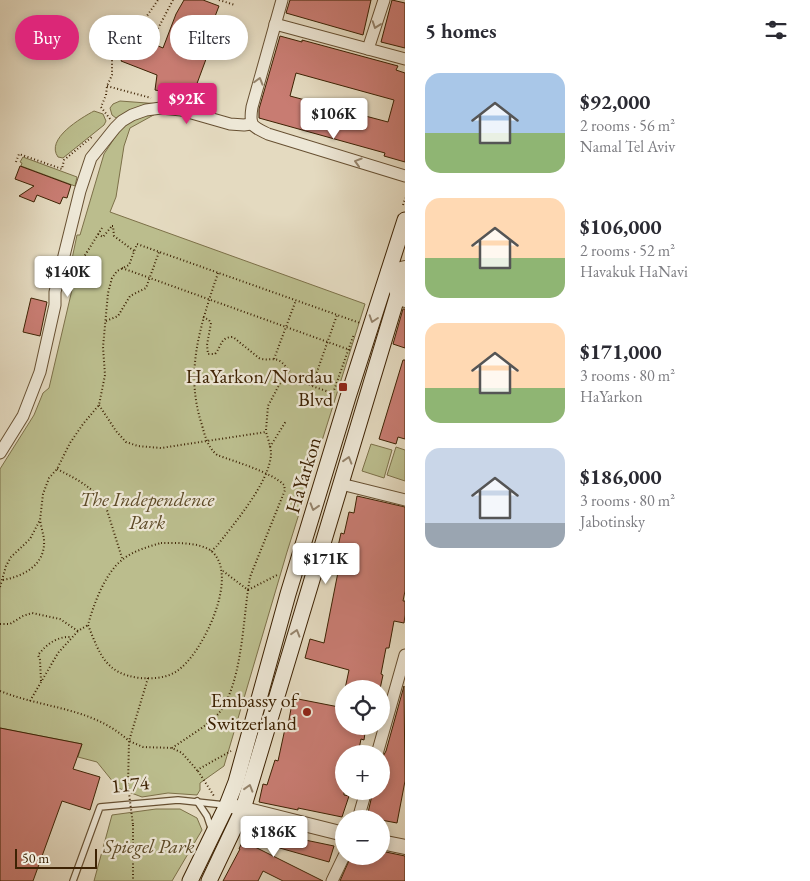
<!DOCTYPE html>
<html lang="en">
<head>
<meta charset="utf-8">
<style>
  :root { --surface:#fff; --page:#f2f2f3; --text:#2b2b33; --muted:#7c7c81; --accent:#db2777 }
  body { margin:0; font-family:"EB Garamond",serif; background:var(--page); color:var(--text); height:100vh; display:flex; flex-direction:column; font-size:19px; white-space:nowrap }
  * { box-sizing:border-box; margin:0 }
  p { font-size:16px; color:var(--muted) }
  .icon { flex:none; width:28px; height:28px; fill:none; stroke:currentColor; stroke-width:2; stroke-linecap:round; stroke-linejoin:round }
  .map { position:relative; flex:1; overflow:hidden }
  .details { display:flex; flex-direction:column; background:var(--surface); width:405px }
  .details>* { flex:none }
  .top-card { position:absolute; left:15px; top:15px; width:315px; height:45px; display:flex; gap:10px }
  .tools { position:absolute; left:335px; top:680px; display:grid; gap:10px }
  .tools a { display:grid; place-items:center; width:55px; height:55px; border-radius:50%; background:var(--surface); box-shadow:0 2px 8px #0003; font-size:25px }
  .scale { position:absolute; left:15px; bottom:12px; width:82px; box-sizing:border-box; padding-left:5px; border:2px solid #3d2203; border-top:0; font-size:14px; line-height:18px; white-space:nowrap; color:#3d2203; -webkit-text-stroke:4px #ede7d6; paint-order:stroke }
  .price { position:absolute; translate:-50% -42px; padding:0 11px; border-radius:5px; background:#fff; color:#222; font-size:16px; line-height:32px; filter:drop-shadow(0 1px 2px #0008) }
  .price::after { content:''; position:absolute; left:50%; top:30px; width:15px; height:11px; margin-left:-8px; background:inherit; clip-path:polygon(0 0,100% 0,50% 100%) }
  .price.current { background:var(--accent); color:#fff }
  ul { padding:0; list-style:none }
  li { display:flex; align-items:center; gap:15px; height:125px; padding:0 20px }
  li span { display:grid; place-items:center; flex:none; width:140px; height:100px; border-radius:15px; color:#555 }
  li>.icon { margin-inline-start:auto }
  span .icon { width:60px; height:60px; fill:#fffc; stroke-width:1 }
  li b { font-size:21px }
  h2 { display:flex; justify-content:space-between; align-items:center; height:60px; padding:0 20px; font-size:21px }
  .tag { padding:0 18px; border-radius:22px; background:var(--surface); box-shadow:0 2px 8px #0003; font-size:18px; line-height:45px }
  .tag.current { background:var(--accent); color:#fff }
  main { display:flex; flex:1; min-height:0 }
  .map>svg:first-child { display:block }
</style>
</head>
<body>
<main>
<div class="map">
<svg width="405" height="881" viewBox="0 0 405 881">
  <rect width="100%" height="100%" fill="#e4dac0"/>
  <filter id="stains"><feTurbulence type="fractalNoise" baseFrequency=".004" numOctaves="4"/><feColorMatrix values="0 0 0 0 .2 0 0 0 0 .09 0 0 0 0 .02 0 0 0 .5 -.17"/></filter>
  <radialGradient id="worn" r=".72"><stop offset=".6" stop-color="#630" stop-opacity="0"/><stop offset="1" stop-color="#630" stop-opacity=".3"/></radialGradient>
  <g fill="#bbbd8d" stroke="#7c7048">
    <polygon points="120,101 160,104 116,118 112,115 110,108 113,104"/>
    <path d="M94,111L103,114L106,121L104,125L63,158L58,157C45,139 81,118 94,111Z"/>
    <polygon points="159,112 130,128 124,146 116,197 110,212 365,304 287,552 224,766 200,783 200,790 197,795 168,793 142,797 118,788 97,762 78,757 82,744 0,728 0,469 34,415 43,393 49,388 75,277 71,276 67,283 77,235 80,235 104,154 123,125 128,121"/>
    <polygon points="23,157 77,177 75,186 21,166 22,163 20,162"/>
    <polygon points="371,444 392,450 384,478 362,471"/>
    <polygon points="396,447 405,450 405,481 387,475"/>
    <polygon points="156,809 180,809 197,818 202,830 172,881 94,881 112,815"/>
  </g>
  <g fill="#c87c72" stroke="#3d2203" fill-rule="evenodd">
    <polygon points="184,0 203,0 219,6 206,40 212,43 192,97 155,90 157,75 121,61 132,35 163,48 176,14"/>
    <polygon points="290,0 371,0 363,35 286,13"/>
    <polygon points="392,0 405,3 405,48 381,42"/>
    <path d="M280,36L302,42V40L398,66L396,70L405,73V162L384,156L385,153L259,118V109ZM296,73L394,100L388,122L290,96Z"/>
    <polygon points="20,166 71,185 67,198 63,197 60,204 37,195 34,202 19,196 34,186 15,179"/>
    <polygon points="31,298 47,302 40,336 23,332"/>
    <polygon points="403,309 405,309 405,348 393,344"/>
    <polygon points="403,360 405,360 405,439 398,437 396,444 379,439"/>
    <polygon points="357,496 405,507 405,591 403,601 405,601 405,615 404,623 394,621 389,648 386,648 381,674 383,675 380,689 345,689 349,670 305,658 310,639 324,643 342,552 337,551 341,533 344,534 349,512 354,513"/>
    <polygon points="404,686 405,781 397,823 381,820 381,819 367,817 373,791 381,791 381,760 386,751"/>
    <polygon points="293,698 344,708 344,726 366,726 364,740 361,739 358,754 344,754 344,795 349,796 342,817 298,808 298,810 259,802 263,784 267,785 275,760 278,761 286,724 288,725"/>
    <polygon points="0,728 82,744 73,769 100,777 90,810 62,801 33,881 0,881"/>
    <polygon points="248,828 285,840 286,836 334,846 329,862 255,841 253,846 323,881 283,881 263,871 258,881 223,881 240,849 239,849"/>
    <polygon points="381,851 405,856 405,881 340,881 351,856 381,856"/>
  </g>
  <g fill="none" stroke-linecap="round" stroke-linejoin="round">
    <g stroke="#675032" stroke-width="8">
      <g id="service">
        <polyline points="197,801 207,816 212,831"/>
        <polyline points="73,881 100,807 178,800 225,805"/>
      </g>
    </g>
    <g stroke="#675032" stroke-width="13">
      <g id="minor">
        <path d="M282,0L252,107C249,126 252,126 268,134L405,176"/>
        <polyline points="275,24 405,59"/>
        <polyline points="368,49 384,0"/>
        <polyline points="0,453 23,416 40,372 55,305 55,292 80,191 91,158 115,128 122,121 132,115 146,110 161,108 181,110 230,124 244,125 251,124"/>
        <polyline points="341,484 405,500"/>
        <polyline points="377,754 405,655"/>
        <polyline points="358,819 366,791"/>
        <polyline points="332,881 344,856"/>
      </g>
    </g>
    <g stroke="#675032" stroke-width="16">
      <g id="tertiary">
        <polyline points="405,268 388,272 398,294 405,300"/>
        <polyline points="232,806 344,834"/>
        <polyline points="381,842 405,847"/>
      </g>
    </g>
    <g stroke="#3d2203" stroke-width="17">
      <g id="secondary">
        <polyline points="190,881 227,805 236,782 288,594 348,397 405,220"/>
        <polyline points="209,881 243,809 398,294 405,275"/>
      </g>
    </g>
    <g stroke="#3d2203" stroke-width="2" stroke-dasharray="1 2.5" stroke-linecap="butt">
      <polyline points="219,0 235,5"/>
      <polyline points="153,38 173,0"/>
      <polyline points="107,86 151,98"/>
      <polyline points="110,119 101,107 106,95 107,86 112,75 112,46 118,37 142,23 158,0"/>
      <polyline points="16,162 19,154 62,169 64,160 93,136"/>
      <polyline points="403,205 405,198"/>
      <polyline points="112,226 113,226 114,236 134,251"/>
      <polyline points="98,234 103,237 112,226"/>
      <polyline points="122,268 350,350"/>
      <path d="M218,273C201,324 184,371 202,425C205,437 208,447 217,455C236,462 271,472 284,485L285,490L250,577L248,590"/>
      <polyline points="67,293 72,276 102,228"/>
      <path d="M203,317L209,320L211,323L207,345L208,354H215C222,346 220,337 233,337L259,358C266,361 272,358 278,360C285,363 289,373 295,377C306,385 321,389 335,394"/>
      <polyline points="106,321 118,316 130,296 146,288 159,252"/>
      <polyline points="274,359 296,300"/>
      <polyline points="312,386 337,315"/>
      <polyline points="333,393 354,334"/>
      <path d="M99,405L116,431L126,442L138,446L161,448L266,432C268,439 271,447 271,454C270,482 233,525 216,547L211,551"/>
      <polyline points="266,430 268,406 287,370"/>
      <polyline points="270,447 286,421"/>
      <path d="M57,469C76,479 94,487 106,507L122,558"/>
      <path d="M161,543C176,543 197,542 210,550C242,573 202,655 177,671C167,678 153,679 140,678C106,674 100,655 88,625C93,606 105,573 122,560C133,551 147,547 161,543Z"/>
      <path d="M3,580C24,576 46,565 44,539C43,533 41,526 40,520"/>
      <polyline points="0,587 6,566 11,557 30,539 40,520 43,494 49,478 57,469 70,443 83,424 99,405 105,375 103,347 108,293 112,278 117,271 129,265 137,244 360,323"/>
      <polyline points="248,590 279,574"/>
      <polyline points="0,624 10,624 23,616 32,613 60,619 78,631 88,625"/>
      <polyline points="148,678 129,741 143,747 172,748 182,753 197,770 231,751"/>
      <path d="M41,681L40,660L38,655C47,644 57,636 72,637"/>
      <path d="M0,691C45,709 92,707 129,741L128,785"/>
      <polyline points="30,701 58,653 78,631"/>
      <path d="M172,748C185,739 210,724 219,713C241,685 243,625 248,590L223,571"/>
      <polyline points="198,771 214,796"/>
      <polyline points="133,825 133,881"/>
    </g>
    <use href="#service" stroke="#ede7d6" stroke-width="5.5"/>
    <use href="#minor" stroke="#ede7d6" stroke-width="11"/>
    <use href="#tertiary" stroke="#ede7d6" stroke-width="14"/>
    <use href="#secondary" stroke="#ede7d6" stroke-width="15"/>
    <polyline stroke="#3d2203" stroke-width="2" stroke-dasharray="1 2.5" stroke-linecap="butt" points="128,785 133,825"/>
  </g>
  <defs><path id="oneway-chevron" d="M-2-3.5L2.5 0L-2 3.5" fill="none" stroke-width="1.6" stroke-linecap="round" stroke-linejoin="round" transform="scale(1.25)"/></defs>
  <g stroke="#95846c">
    <use href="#oneway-chevron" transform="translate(376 25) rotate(109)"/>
    <use href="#oneway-chevron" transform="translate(259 81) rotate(-74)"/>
    <use href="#oneway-chevron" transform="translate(358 162) rotate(-163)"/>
    <use href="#oneway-chevron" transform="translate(373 319) rotate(108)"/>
    <use href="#oneway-chevron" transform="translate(348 460) rotate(-73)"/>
    <use href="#oneway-chevron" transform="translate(314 507) rotate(107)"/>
    <use href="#oneway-chevron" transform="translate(296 633) rotate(-73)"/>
    <use href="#oneway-chevron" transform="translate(249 788) rotate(-73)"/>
  </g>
  <g fill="#8f2418" stroke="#ede7d6" stroke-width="2">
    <rect x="338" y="382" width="10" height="10" rx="2.5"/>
    <circle cx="307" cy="712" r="5"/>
  </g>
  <g text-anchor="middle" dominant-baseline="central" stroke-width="4.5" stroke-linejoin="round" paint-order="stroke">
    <g font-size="20" fill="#3d2203" stroke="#ede7d6" text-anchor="end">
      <text x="333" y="376">HaYarkon/Nordau<tspan x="333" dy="23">Blvd</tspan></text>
      <text x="297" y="700">Embassy of<tspan x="297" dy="23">Switzerland</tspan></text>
    </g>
    <g font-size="20" fill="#3d2203" stroke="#ede7d6">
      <text transform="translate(303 475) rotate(-73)">HaYarkon</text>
      <text transform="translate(130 784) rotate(-6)">1174</text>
    </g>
    <g font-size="20" font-style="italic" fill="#5c4926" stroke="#ede7d6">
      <text x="147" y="499">The Independence<tspan x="147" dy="23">Park</tspan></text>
      <text x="149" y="846">Spiegel Park</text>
    </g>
  </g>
  <rect width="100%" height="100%" filter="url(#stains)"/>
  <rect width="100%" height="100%" fill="url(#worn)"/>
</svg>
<div class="tools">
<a><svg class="icon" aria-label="locate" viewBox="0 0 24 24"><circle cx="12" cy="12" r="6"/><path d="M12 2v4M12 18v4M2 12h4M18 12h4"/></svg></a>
<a>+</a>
<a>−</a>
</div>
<div class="scale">50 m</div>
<b class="price current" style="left:187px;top:125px">$92K</b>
<b class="price" style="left:334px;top:140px">$106K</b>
<b class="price" style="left:68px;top:298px">$140K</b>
<b class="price" style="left:326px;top:585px">$171K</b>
<b class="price" style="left:274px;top:858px">$186K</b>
<div class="top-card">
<a class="tag current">Buy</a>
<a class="tag">Rent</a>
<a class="tag">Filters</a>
</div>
</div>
<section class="details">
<h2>5 homes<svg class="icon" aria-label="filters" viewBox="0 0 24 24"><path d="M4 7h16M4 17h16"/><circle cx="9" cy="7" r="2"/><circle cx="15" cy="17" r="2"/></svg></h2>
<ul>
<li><span style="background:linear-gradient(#a9c7e8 60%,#8fb573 0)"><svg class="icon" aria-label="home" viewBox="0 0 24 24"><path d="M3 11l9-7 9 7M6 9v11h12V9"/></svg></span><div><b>$92,000</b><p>2 rooms · 56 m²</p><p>Namal Tel Aviv</p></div></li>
<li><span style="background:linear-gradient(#ffd9b3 60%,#8fb573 0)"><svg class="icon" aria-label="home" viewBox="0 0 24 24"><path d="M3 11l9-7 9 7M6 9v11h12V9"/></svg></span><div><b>$106,000</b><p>2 rooms · 52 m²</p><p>Havakuk HaNavi</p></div></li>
<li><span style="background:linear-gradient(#ffd9b3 65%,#8fb573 0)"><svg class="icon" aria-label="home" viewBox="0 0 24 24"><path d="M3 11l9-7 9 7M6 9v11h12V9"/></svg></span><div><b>$171,000</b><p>3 rooms · 80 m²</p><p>HaYarkon</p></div></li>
<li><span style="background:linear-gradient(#c9d6e8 75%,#9aa5b1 0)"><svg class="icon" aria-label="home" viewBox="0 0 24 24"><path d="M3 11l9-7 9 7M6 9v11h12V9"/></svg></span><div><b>$186,000</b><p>3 rooms · 80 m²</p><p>Jabotinsky</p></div></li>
</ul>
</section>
</main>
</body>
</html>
